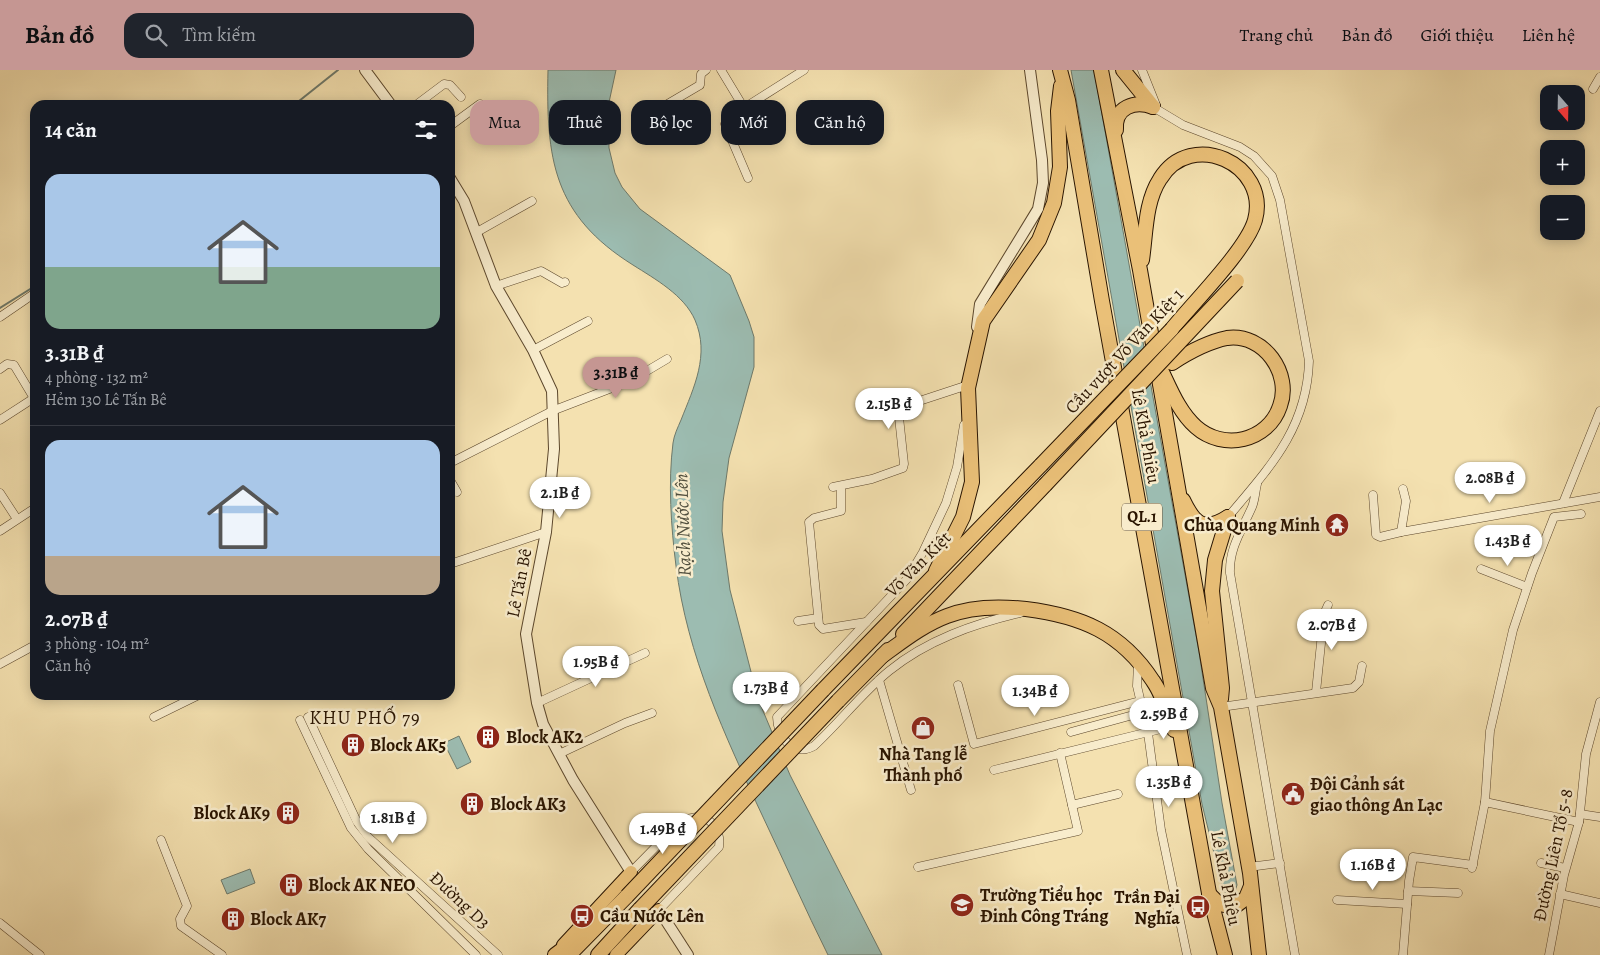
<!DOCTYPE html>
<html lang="vi">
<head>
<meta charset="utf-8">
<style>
  :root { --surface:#171b24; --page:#20242c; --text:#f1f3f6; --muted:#9ea1a6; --line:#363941; --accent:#c59692 }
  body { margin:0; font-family:Alegreya,serif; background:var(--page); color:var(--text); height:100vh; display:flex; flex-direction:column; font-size:19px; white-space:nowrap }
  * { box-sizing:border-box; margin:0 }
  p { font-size:16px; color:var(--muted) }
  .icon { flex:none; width:28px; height:28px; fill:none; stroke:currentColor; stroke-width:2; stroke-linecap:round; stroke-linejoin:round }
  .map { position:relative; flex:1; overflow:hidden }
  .drawer { position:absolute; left:30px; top:30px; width:425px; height:600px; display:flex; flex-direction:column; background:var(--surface); border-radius:15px; box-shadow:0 2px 12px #0003 }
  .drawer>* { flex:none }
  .banner { position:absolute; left:470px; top:30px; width:475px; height:45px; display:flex; gap:10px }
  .needle { width:32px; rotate:160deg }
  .buttons { position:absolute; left:1540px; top:15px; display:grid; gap:10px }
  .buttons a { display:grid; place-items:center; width:45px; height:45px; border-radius:10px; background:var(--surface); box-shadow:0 2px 12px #0003; font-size:25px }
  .price { position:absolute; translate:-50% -42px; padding:0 11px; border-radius:18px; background:#fff; color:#222; font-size:16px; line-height:32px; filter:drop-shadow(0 1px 2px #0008) }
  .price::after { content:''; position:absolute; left:50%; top:30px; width:15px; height:11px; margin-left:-8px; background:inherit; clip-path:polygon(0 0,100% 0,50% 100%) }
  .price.on { background:var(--accent); color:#111 }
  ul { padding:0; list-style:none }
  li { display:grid; align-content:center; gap:10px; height:265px; padding:0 15px }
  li+li { border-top:1px solid var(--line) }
  li span { display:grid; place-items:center; height:155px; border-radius:15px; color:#555 }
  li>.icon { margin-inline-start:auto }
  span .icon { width:90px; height:90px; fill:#fffc; stroke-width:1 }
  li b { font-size:21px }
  h2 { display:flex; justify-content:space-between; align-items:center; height:60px; padding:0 15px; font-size:21px }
  .tag { padding:0 18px; border-radius:15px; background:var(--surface); box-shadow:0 2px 12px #0003; font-size:18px; line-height:45px }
  .tag.on { background:var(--accent); color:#111 }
  header { display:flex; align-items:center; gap:30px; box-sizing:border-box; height:70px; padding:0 25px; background:var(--accent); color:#111 }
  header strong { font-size:24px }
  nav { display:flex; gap:28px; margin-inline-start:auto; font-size:18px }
  .search { width:350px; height:45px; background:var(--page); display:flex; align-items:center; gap:12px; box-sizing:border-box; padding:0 18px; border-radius:15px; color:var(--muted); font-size:19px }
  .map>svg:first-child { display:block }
</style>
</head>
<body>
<header>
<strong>Bản đồ</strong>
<div class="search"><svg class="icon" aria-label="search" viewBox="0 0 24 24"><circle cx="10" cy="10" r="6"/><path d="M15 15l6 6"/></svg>Tìm kiếm</div>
<nav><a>Trang chủ</a><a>Bản đồ</a><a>Giới thiệu</a><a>Liên hệ</a></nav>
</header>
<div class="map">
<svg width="1600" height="885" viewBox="0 0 1600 885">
  <rect width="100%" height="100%" fill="#f4e1b0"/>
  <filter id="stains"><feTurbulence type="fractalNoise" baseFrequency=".004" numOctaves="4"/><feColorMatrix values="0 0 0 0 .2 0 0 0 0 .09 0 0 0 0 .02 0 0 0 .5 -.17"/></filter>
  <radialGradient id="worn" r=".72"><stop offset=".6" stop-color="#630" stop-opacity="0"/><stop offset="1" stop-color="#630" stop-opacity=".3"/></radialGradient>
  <g fill="#9cbcb1" stroke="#6e796a">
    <path d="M548,0H616L608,37L609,78L615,103L622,117L640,139L730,205L749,251L754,267V297L729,388L723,432L722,461L730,520L758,629L790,705L882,885H828C805,839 785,793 763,747C725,666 687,585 676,496C671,457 668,412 673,373C674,365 678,357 681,350C694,317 710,285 695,250C684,225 655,209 633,195C553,145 546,89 548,0Z"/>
    <polygon points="1071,0 1094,0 1199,582 1222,733 1237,815 1234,825 1229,827 1223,820 1202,734"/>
    <polygon points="459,666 471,692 457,699 444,673"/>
    <polygon points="250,799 255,813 227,824 221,810"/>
  </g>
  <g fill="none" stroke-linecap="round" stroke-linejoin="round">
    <g stroke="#6e796a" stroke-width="2">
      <polyline points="294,35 338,0"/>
      <polyline points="0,238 35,216"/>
    </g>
    <g stroke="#5c472c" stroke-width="9">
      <g id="minor">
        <polyline points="721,0 744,38 725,54 748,108"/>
        <polyline points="1142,0 1156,35"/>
        <polyline points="1593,19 1600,7"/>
        <polyline points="416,35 444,14 450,15 461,27"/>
        <path d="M1153,37L1183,55L1240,77L1254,86L1272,106L1280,130L1309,291C1307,359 1269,398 1228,447"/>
        <polyline points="744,38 804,0"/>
        <polyline points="450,56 480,34"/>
        <polyline points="672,70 663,46 666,35 700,15 701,4 706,0"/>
        <polyline points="477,162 532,131"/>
        <polyline points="496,216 541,201 562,213 565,212"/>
        <polyline points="0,247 35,223"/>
        <polyline points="533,280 588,251"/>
        <polyline points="0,299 7,294 14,295 35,330"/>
        <polyline points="0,350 34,328"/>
        <path d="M964,355L957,397L946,433L923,482L907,509L777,647C777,667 794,688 814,676C840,652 862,623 889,601C927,570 974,554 1020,543"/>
        <polyline points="450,393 552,341 630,311 667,289"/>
        <polyline points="450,410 457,422"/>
        <path d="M1257,414C1255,422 1255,430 1252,437C1242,460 1229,478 1230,503L1295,885"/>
        <polyline points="841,416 841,441 814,448 809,452 819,555 823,559 866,552"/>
        <polyline points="833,417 872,409 903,398 904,394 898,338 968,315"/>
        <polyline points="1403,419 1406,431 1401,462 1600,427"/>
        <polyline points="0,423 17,449"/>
        <polyline points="1373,425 1376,465 1380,467 1401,462"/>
        <polyline points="1563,433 1600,341"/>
        <polyline points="0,461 35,438"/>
        <polyline points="450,494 546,462"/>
        <polyline points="1481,499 1527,517"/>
        <polyline points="798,551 818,548"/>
        <polyline points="1138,593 1137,616 1148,663 1161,760 1187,885"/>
        <polyline points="0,594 35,575"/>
        <polyline points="879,610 911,720"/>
        <polyline points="958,615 974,674 1140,631"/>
        <polyline points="1316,622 1324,544 1328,535"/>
        <polyline points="537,633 645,583"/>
        <polyline points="1221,637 1353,618 1359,612 1362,596"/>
        <polyline points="154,647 199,625"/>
        <polyline points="308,647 357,752 368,767 498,885"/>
        <polyline points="300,650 351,758 368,779 476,885"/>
        <polyline points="1071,662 1144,642"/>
        <polyline points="559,684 625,653 652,643"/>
        <polyline points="994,700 1173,656"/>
        <polyline points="1485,732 1579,752"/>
        <polyline points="1072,735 1118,724"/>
        <polyline points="1580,744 1600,747"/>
        <polyline points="161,770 187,836 180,849 181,856 222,885"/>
        <polyline points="1541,793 1565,798"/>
        <polyline points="918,797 1078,761 1060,683"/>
        <polyline points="1249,797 1280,793"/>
        <polyline points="1472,798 1485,732 1490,661 1513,560 1532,503 1554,447 1581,444"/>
        <path d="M631,802L682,750L702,746C715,753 721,762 719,777L659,840"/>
        <polyline points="1408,821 1458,823"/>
        <polyline points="1560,824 1600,833"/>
        <polyline points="1337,830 1407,834"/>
        <polyline points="0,853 40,885"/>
        <polyline points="1403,885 1409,811 1413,787 1473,795"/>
        <polyline points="1549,885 1564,805 1579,752 1586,684 1600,632"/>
      </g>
    </g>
    <g stroke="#5c472c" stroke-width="12">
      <g id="tertiary">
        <polyline points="365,0 391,35"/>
        <polyline points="450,108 464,131 496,216 533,280 552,321 554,379 546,462 526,564 537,633 543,654 573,710 631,802"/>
        <polyline points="977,257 980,234 1038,139 1043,113 1042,90 1030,0"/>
        <polyline points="659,840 688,885"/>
      </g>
    </g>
    <g stroke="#291400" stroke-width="14">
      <g id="primary">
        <polyline points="563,875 631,802"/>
        <polyline points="616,885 659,840"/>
      </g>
    </g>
    <g stroke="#291400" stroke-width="16">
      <g id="trunk">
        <polyline points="1060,0 1068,30 1102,231 1209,823 1225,885"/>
        <polyline points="1101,0 1140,200 1213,618 1221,637 1250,803 1259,885"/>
        <polyline points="1123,0 1153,37"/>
        <path d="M1116,60C1114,37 1135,30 1153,37"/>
        <path d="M1142,190C1146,163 1145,132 1160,109C1191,58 1270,94 1255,150C1247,179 1192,234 1172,259"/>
        <path d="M1162,302C1171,321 1180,343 1196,357C1223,381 1268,372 1280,336C1292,304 1264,263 1227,268C1207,272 1189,282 1172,293"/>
        <path d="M1183,430C1194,453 1203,463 1228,447"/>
        <polyline points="936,501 963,447 972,412 968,318 983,251 1039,170 1054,133 1060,97 1058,41 1061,16"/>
        <polyline points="903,564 1045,415"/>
        <path d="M882,586C903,571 923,555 947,546C972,536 999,536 1026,539C1081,546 1121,562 1153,611C1163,625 1168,644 1174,660"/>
        <polyline points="823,620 1041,395"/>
        <polyline points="1221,629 1222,618 1212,521 1215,490 1228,447"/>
        <polyline points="838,631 888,580"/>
        <polyline points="1209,824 1219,834 1234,837 1246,828 1251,816"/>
        <polyline points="555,885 575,870"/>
        <polyline points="569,885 627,826"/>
        <polyline points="598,885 640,839"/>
      </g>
    </g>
    <use href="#minor" stroke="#f8eccc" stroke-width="8"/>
    <use href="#tertiary" stroke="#f8eccc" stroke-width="10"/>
    <use href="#primary" stroke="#eac078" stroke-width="12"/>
    <use href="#trunk" stroke="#eac078" stroke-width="14"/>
    <g stroke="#291400" stroke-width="16" stroke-linecap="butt">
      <g id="trunk-bridge">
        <polyline points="1041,395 1172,259"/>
        <polyline points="1045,415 1237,211"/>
        <polyline points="627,826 823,620"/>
        <polyline points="640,839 838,631"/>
      </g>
    </g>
    <use href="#trunk-bridge" stroke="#eac078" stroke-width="14"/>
  </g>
  <defs>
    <g id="temple-disc" transform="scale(1.25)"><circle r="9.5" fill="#8f2418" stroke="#f8eccc"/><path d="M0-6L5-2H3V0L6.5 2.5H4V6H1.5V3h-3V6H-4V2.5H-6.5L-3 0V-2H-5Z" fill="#fff"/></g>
    <g id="shop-disc" transform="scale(1.25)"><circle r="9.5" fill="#8f2418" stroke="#f8eccc"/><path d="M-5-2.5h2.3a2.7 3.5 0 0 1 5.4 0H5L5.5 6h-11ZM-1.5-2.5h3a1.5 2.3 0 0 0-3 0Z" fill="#fff"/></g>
    <g id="building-disc" transform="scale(1.25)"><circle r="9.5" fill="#8f2418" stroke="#f8eccc"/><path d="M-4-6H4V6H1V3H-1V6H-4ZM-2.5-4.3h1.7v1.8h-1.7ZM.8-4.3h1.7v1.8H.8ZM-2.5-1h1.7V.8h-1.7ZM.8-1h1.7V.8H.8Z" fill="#fff"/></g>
    <g id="civic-disc" transform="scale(1.25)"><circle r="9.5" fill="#8f2418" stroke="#f8eccc"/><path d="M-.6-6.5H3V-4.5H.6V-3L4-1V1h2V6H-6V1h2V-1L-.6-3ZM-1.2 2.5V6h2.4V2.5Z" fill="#fff"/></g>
    <g id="school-disc" transform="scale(1.25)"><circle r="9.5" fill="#8f2418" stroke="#f8eccc"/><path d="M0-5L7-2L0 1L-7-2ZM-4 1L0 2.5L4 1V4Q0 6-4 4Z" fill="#fff"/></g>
    <g id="bus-disc" transform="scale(1.25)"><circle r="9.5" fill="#8f2418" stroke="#f8eccc"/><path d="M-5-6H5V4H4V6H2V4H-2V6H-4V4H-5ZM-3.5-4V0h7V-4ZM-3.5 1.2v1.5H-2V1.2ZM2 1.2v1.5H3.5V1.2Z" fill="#fff"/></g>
  </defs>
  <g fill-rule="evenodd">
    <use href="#temple-disc" x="1337" y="455"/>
    <use href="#shop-disc" x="923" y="658"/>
    <use href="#building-disc" x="488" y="667"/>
    <use href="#building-disc" x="353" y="675"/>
    <use href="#civic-disc" x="1293" y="724"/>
    <use href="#building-disc" x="472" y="734"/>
    <use href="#building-disc" x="288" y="743"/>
    <use href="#building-disc" x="291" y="815"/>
    <use href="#school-disc" x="962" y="835"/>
    <use href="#bus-disc" x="1198" y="837"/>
    <use href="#bus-disc" x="582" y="846"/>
    <use href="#building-disc" x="233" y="849"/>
  </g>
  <g text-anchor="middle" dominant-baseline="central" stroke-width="5" stroke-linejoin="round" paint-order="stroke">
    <rect fill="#f8eccc" stroke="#67553d" stroke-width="1" x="1122" y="433.5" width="40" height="27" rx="4"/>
    <g font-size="16" font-weight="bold" fill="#291400">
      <text x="1142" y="447">QL.1</text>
    </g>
    <g font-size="18" fill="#291400" stroke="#f8eccc">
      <text transform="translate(1124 281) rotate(-47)">Cầu vượt Võ Văn Kiệt 1</text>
      <text transform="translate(1146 366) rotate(80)">Lê Khả Phiêu</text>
      <text transform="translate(918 494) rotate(-45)">Võ Văn Kiệt</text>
      <text transform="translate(519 513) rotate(-79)">Lê Tấn Bê</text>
      <text transform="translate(1553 785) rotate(-78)">Đường Liên Tổ 5-8</text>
      <text transform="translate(1226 808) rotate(79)">Lê Khả Phiêu</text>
      <text transform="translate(460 830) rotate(43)">Đường D3</text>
    </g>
    <g font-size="18" font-weight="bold" fill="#291400" stroke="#f8eccc" text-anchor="start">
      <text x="1320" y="455" text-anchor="end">Chùa Quang Minh</text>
      <text x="506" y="667">Block AK2</text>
      <text x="370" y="675">Block AK5</text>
      <text x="923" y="684" text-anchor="middle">Nhà Tang lễ<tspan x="923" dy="21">Thành phố</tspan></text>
      <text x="1310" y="714">Đội Cảnh sát<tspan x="1310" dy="21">giao thông An Lạc</tspan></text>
      <text x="490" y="734">Block AK3</text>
      <text x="270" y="743" text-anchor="end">Block AK9</text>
      <text x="308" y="815">Block AK NEO</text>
      <text x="980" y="825">Trường Tiểu học<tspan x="980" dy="21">Đinh Công Tráng</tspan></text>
      <text x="1180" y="827" text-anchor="end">Trần Đại<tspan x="1180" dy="21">Nghĩa</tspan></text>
      <text x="600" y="846">Cầu Nước Lên</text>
      <text x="250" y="849">Block AK7</text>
    </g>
    <g font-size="19" font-style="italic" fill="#514f3e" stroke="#f8eccc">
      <text transform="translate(683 455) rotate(-92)">Rạch Nước Lên</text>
    </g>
    <g font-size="19" letter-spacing="1" fill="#291400" stroke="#f8eccc">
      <text x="365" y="648">KHU PHỐ 79</text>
    </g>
  </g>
  <rect width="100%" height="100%" filter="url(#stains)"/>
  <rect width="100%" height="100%" fill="url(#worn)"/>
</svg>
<div class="buttons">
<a><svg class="needle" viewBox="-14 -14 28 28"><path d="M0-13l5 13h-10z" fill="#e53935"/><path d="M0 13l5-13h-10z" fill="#9ea1a6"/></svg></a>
<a>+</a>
<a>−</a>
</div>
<b class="price on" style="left:616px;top:329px">3.31B ₫</b>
<b class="price" style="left:889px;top:360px">2.15B ₫</b>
<b class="price" style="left:1490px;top:434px">2.08B ₫</b>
<b class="price" style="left:560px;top:449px">2.1B ₫</b>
<b class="price" style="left:1508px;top:497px">1.43B ₫</b>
<b class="price" style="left:1332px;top:581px">2.07B ₫</b>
<b class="price" style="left:596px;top:618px">1.95B ₫</b>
<b class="price" style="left:766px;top:644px">1.73B ₫</b>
<b class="price" style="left:1035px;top:647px">1.34B ₫</b>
<b class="price" style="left:1164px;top:670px">2.59B ₫</b>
<b class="price" style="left:1169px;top:738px">1.35B ₫</b>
<b class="price" style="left:393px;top:774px">1.81B ₫</b>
<b class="price" style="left:663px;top:785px">1.49B ₫</b>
<b class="price" style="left:1373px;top:821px">1.16B ₫</b>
<div class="banner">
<a class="tag on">Mua</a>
<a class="tag">Thuê</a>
<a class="tag">Bộ lọc</a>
<a class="tag">Mới</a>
<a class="tag">Căn hộ</a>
</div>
<section class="drawer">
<h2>14 căn<svg class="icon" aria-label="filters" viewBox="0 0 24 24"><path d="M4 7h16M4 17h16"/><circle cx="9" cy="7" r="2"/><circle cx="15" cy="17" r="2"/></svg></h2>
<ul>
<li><span style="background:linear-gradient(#a9c7e8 60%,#7fa58c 0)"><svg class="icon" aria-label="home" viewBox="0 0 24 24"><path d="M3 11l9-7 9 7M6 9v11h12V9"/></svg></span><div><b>3.31B ₫</b><p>4 phòng · 132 m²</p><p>Hẻm 130 Lê Tấn Bê</p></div></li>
<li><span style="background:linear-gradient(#a9c7e8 75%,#b9a48a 0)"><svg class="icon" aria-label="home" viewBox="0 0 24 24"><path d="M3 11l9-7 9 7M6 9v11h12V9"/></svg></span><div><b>2.07B ₫</b><p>3 phòng · 104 m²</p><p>Căn hộ</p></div></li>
</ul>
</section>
</div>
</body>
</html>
